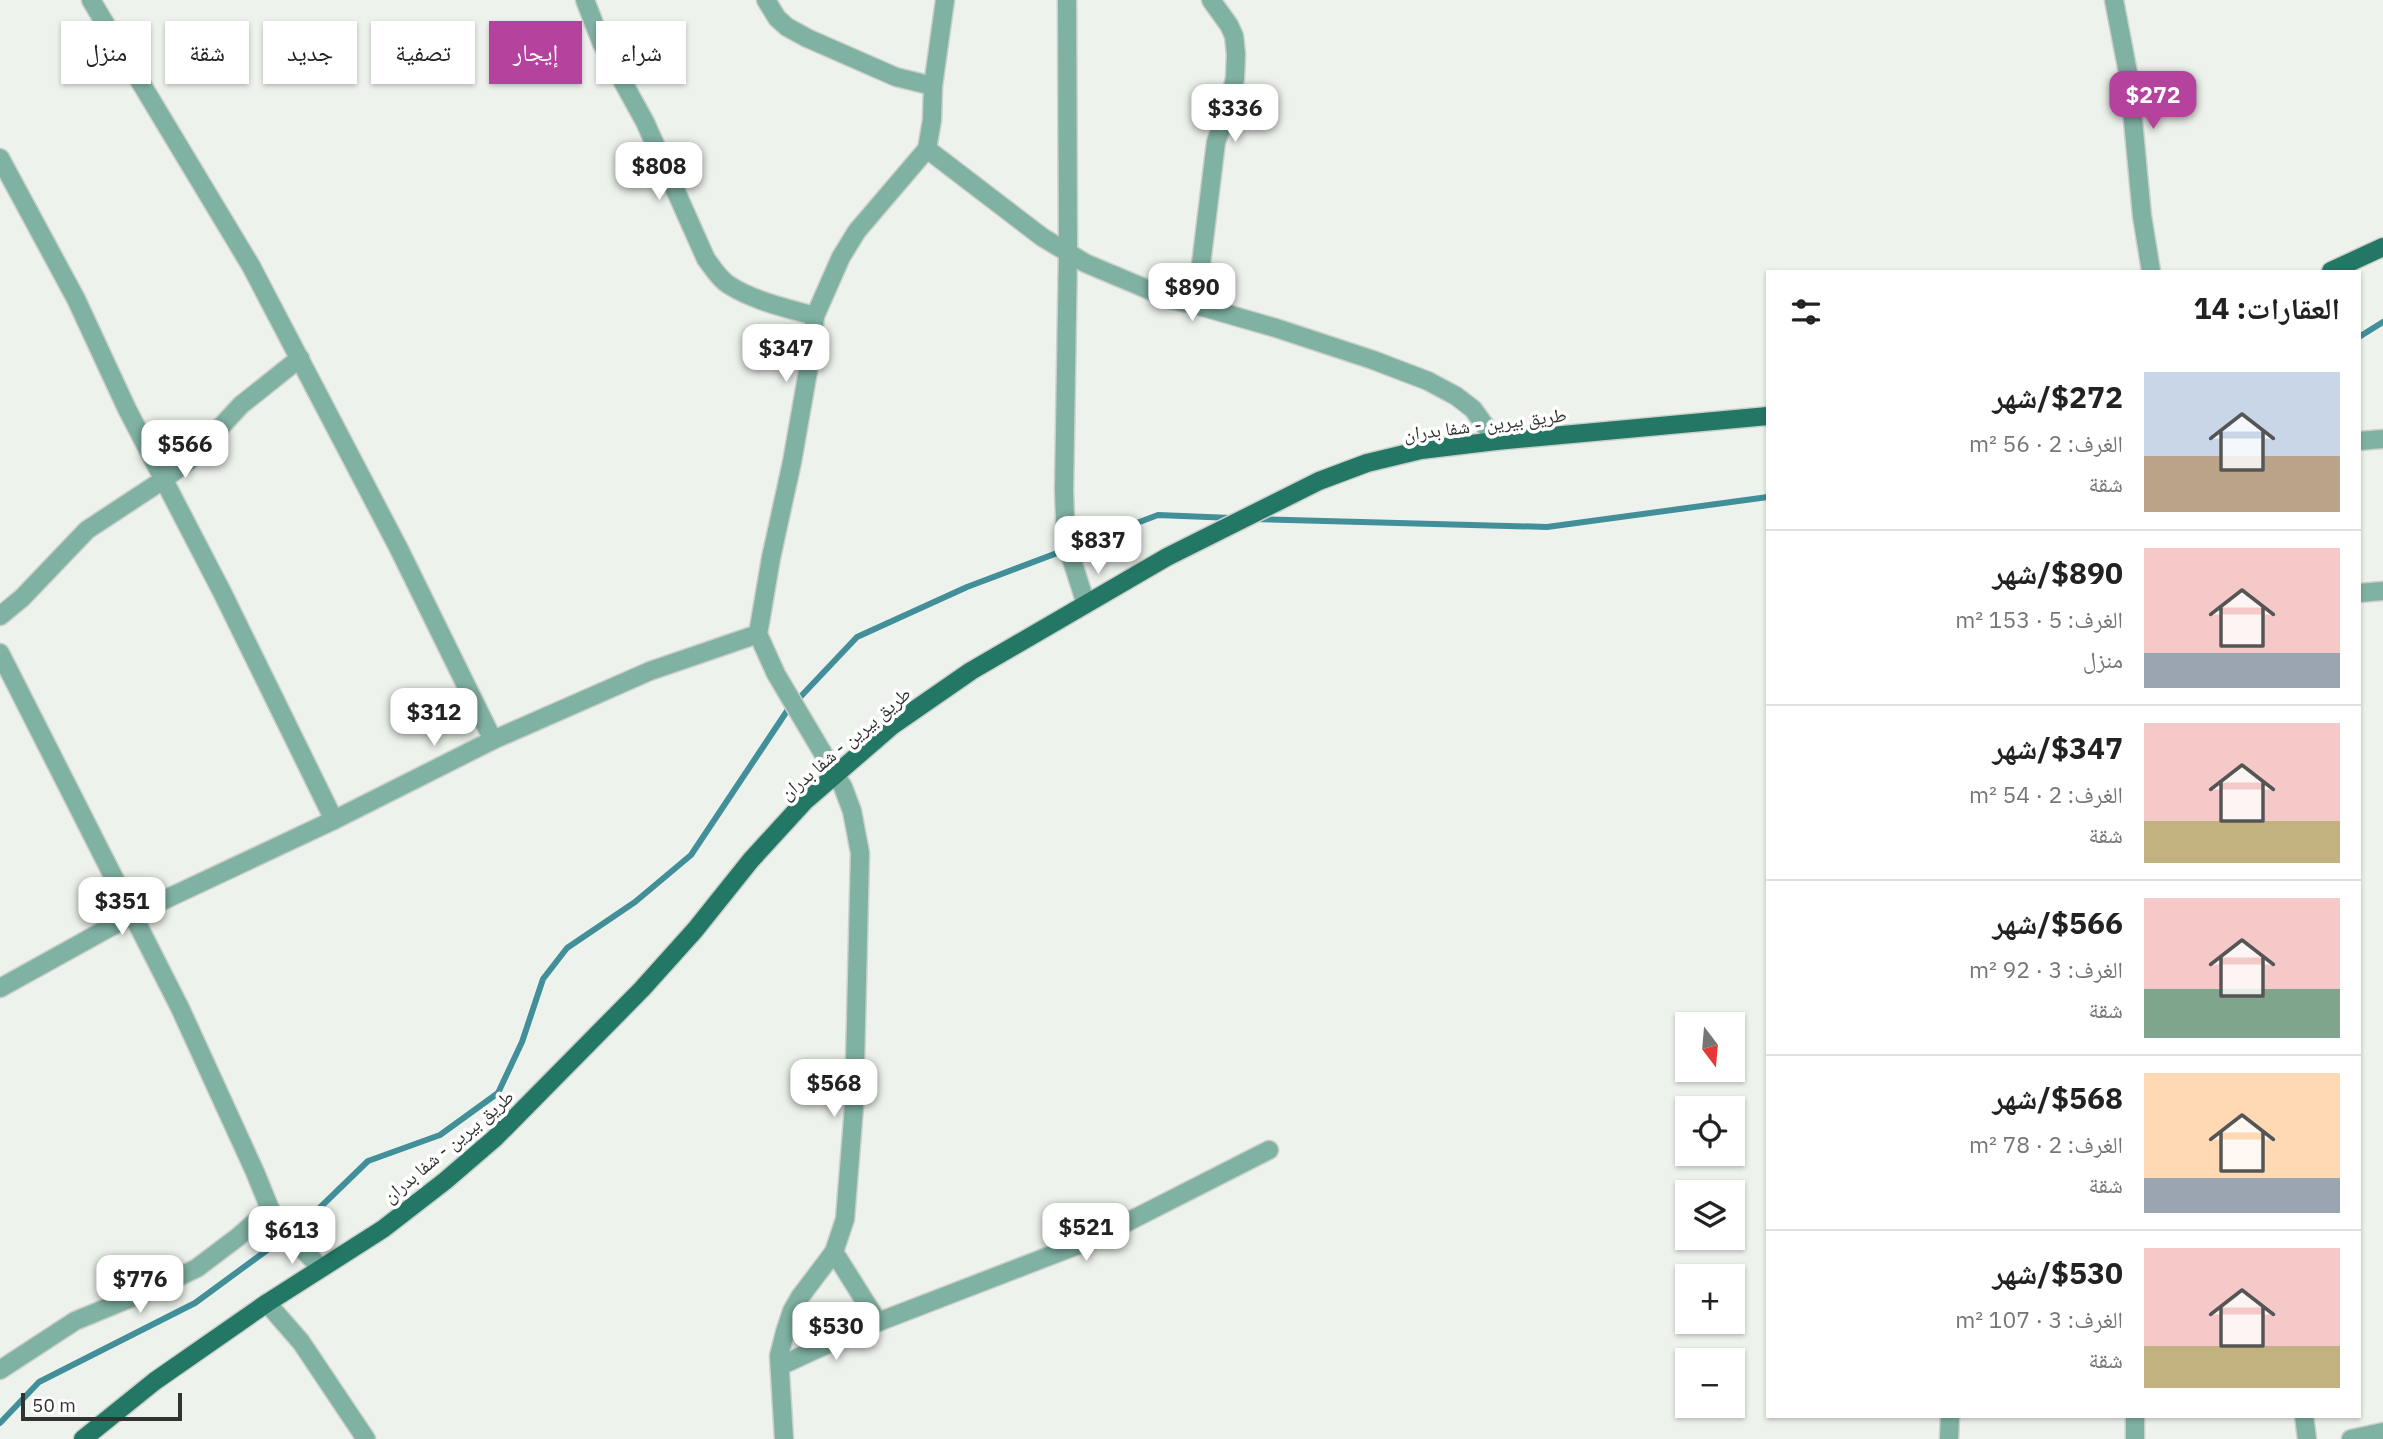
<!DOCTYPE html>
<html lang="ar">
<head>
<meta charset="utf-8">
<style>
  :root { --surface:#fff; --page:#f6f6f6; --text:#222; --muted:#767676; --line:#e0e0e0; --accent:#b5429d }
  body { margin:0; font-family:"IBM Plex Sans","Noto Naskh Arabic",sans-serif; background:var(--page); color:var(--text); direction:rtl; height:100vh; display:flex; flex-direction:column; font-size:26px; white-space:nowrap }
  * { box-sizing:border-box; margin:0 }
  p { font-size:23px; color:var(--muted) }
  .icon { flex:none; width:38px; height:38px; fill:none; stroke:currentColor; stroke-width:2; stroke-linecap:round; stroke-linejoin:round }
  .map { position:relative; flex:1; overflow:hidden; direction:ltr }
  .panel { position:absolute; left:1766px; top:270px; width:595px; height:1148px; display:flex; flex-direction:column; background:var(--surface); border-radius:0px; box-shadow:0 2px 5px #0004; direction:rtl }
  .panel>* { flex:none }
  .top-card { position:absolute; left:21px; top:21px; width:665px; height:63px; direction:rtl; display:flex; gap:14px }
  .needle { width:46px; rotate:164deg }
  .tools { position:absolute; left:1675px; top:1012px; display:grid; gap:14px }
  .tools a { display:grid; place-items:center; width:70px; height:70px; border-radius:0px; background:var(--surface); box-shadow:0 2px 5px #0004; font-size:35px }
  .scale { position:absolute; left:21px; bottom:18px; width:161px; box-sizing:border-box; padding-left:7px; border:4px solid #303330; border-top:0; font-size:19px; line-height:24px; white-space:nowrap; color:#303330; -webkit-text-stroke:5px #fff; paint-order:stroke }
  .price { position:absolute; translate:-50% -60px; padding:0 16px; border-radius:14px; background:#fff; color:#222; font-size:23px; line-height:46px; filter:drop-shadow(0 2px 4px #0008) }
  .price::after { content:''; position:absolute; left:50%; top:42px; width:21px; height:16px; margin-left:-10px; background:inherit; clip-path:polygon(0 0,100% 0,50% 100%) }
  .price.active { background:var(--accent); color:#fff }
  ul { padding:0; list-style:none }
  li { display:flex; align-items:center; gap:21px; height:175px; padding:0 21px }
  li+li { border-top:2px solid var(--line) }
  li span { display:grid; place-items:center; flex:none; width:196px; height:140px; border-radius:0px; color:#555 }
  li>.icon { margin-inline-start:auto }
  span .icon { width:84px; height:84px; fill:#fffc; stroke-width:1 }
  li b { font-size:30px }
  h2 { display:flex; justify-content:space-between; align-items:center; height:84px; padding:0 21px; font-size:30px }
  .tag { padding:0 24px; border-radius:0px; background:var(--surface); box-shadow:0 2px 5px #0004; font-size:24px; line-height:63px }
  .tag.active { background:var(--accent); color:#fff }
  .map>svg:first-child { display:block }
</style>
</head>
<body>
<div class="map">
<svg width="2383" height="1439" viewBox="0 0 2383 1439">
  <rect width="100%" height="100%" fill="#edf3ec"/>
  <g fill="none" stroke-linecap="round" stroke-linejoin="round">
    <g stroke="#428f99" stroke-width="6">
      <polyline points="2359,337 2383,322"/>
      <polyline points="1254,519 1547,527 1768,497"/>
      <polyline points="0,1423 39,1382 195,1303 304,1223 368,1161 440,1135 498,1093 522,1042 543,979 567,948 635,902 691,855 787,711 857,637 967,587 1158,515 1232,518"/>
    </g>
    <g stroke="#cbd0ca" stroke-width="21">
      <g id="minor">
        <polyline points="91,0 251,266 399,549 493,740"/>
        <path d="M585,0L602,44L645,122L706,259C713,268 719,279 729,285C754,301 786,308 815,316"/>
        <polyline points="766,0 777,18 787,27 807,38 896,77 933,86"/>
        <polyline points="1067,0 1068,252 1064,491 1066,542 1086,604"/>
        <polyline points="2114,0 2129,78 2142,216 2151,271"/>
        <polyline points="927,149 1042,237 1085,263 1173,300 1196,305 1276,328 1373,360 1428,381 1456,396 1473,409 1496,441"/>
        <polyline points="0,158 76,299 127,409 222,592 334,820"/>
        <polyline points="1196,305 1216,142 1229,106 1235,78 1236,54 1234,36 1229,25 1211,0"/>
        <polyline points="2359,441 2383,439"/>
        <polyline points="2359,593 2383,591"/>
        <polyline points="0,616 22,598 87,530 163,480 192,458 241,405 300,358"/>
        <polyline points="0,653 180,1008 255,1172 270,1209"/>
        <polyline points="0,988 132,915 334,820 493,740 650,671 758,634"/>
        <polyline points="834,1252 878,1322"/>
        <polyline points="267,1303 301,1342 366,1439"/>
        <polyline points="780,1366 860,1329 1096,1238 1269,1150"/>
        <polyline points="0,1370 75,1321 160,1286 197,1268 238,1237 270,1209 279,1225 321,1268"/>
        <polyline points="2304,1416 2307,1439"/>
        <polyline points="784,1439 779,1356 785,1332 792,1311 800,1297 834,1252 845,1219 854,1107 860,853 852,811 843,787 776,674 758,634 771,558 792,462 810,360 815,316 841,257 857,231 927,149 932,120 933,86 945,0"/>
        <polyline points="1949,1439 1950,1416"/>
        <polyline points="2135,1439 2135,1416"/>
        <polyline points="2351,1439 2383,1432"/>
      </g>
    </g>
    <g stroke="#cbd0ca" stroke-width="21">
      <g id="major">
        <polyline points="2331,271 2383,247"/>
        <polyline points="83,1439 155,1381 267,1303 383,1229 445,1181 495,1138 642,989 695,930 751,860 805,801 893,725 971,671 1167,557 1319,481 1367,463 1421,450 1496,441 1768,416"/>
      </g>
    </g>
    <use href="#minor" stroke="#80b2a4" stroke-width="18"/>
    <use href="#major" stroke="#227865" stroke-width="18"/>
  </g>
  <g text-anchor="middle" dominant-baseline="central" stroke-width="7" stroke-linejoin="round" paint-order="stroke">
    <g font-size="19" fill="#303330" stroke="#fff">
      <text transform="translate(1485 424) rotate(-7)">طريق بيرين - شفا بدران</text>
      <text transform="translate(845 743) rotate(-40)">طريق بيرين - شفا بدران</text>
      <text transform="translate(448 1146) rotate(-40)">طريق بيرين - شفا بدران</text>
    </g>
  </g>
</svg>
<div class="tools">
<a><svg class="needle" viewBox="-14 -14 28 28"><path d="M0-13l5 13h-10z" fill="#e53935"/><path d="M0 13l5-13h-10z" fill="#767676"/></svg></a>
<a><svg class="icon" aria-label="locate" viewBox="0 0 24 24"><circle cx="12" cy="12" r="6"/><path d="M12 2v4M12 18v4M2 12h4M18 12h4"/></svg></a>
<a><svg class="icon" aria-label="layers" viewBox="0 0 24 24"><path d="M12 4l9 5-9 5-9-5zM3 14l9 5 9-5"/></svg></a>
<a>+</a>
<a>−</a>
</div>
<div class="scale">50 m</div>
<b class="price active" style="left:2153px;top:131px">$272</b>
<b class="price" style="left:1235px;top:144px">$336</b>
<b class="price" style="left:659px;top:202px">$808</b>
<b class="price" style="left:1192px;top:323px">$890</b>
<b class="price" style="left:786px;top:384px">$347</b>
<b class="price" style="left:185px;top:480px">$566</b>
<b class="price" style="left:1098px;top:576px">$837</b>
<b class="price" style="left:434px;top:748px">$312</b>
<b class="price" style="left:122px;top:937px">$351</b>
<b class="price" style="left:834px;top:1119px">$568</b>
<b class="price" style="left:1086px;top:1263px">$521</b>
<b class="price" style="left:292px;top:1266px">$613</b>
<b class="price" style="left:140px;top:1315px">$776</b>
<b class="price" style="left:836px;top:1362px">$530</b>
<div class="top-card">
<a class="tag">شراء</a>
<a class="tag active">إيجار</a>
<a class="tag">تصفية</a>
<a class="tag">جديد</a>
<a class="tag">شقة</a>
<a class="tag">منزل</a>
</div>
<section class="panel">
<h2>العقارات: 14<svg class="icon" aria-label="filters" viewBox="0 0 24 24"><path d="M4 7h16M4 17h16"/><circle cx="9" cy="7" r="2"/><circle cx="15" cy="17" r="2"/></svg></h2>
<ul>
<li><span style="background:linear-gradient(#c9d6e8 60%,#b9a48a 0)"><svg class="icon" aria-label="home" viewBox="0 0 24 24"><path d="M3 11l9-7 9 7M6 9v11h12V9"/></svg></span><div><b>$272/شهر</b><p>الغرف: 2 · 56 m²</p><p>شقة</p></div></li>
<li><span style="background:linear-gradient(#f6c9c9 75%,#9aa5b1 0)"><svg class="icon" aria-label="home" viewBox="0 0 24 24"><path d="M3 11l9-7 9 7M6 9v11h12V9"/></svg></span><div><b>$890/شهر</b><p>الغرف: 5 · 153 m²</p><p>منزل</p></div></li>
<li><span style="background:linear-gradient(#f6c9c9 70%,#c2b280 0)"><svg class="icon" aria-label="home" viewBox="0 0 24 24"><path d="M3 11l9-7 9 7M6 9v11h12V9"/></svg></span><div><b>$347/شهر</b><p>الغرف: 2 · 54 m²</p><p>شقة</p></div></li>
<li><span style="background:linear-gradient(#f6c9c9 65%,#7fa58c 0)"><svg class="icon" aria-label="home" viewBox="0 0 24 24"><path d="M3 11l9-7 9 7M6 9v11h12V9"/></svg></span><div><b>$566/شهر</b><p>الغرف: 3 · 92 m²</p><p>شقة</p></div></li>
<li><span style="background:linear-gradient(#ffd9b3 75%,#9aa5b1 0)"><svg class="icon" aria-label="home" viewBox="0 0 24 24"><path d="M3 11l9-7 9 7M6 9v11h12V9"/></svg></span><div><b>$568/شهر</b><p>الغرف: 2 · 78 m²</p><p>شقة</p></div></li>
<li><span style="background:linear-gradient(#f6c9c9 70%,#c2b280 0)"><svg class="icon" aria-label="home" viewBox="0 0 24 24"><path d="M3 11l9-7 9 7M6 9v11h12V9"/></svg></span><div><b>$530/شهر</b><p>الغرف: 3 · 107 m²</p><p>شقة</p></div></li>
</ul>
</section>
</div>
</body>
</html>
